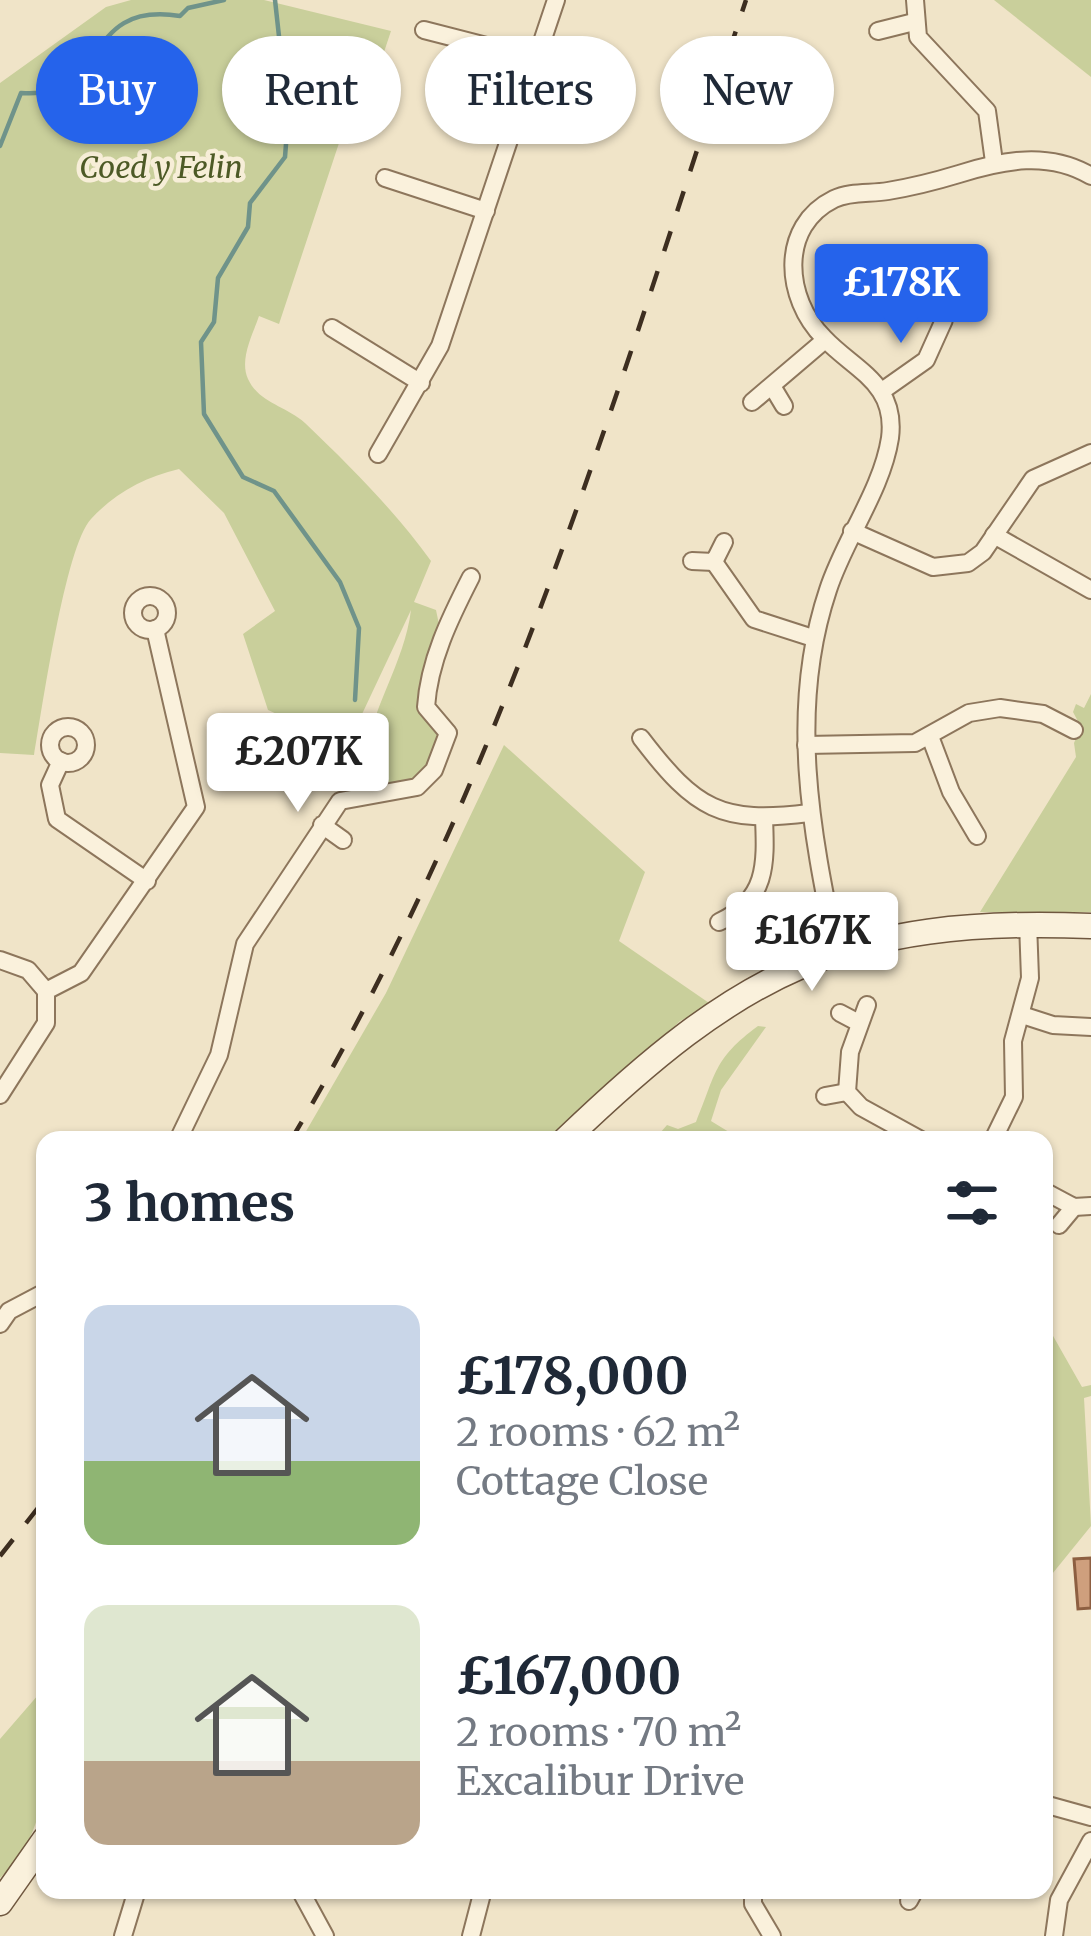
<!DOCTYPE html>
<html lang="en">
<head>
<meta charset="utf-8">
<style>
  :root { --surface:#fff; --page:#f6f6f7; --text:#1f2937; --muted:#747a83; --accent:#2563eb }
  body { margin:0; font-family:Merriweather,serif; background:var(--page); color:var(--text); height:100vh; display:flex; flex-direction:column; font-size:45px; white-space:nowrap }
  * { box-sizing:border-box; margin:0 }
  p { font-size:39px; color:var(--muted) }
  .icon { flex:none; width:66px; height:66px; fill:none; stroke:currentColor; stroke-width:2; stroke-linecap:round; stroke-linejoin:round }
  .map { position:relative; flex:1; overflow:hidden }
  .details { position:absolute; left:36px; top:1131px; width:1017px; height:768px; display:flex; flex-direction:column; background:var(--surface); border-radius:24px; box-shadow:0 3px 9px #0004 }
  .details>* { flex:none }
  .guide { position:absolute; left:36px; top:36px; width:1020px; height:108px; display:flex; gap:24px }
  .price { position:absolute; translate:-50% -102px; padding:0 27px; border-radius:12px; background:#fff; color:#222; font-size:39px; line-height:78px; filter:drop-shadow(0 3px 6px #0008) }
  .price::after { content:''; position:absolute; left:50%; top:72px; width:36px; height:27px; margin-left:-18px; background:inherit; clip-path:polygon(0 0,100% 0,50% 100%) }
  .price.selected { background:var(--accent); color:#fff }
  ul { padding:0; list-style:none }
  li { display:flex; align-items:center; gap:36px; height:300px; padding:0 48px }
  li span { display:grid; place-items:center; flex:none; width:336px; height:240px; border-radius:24px; color:#555 }
  li>.icon { margin-inline-start:auto }
  span .icon { width:144px; height:144px; fill:#fffc; stroke-width:1 }
  li b { font-size:51px }
  h2 { display:flex; justify-content:space-between; align-items:center; height:144px; padding:0 48px; font-size:51px }
  .tag { padding:0 42px; border-radius:54px; background:var(--surface); box-shadow:0 3px 9px #0004; font-size:42px; line-height:108px }
  .tag.selected { background:var(--accent); color:#fff }
  .map>svg:first-child { display:block }
</style>
</head>
<body>
<div class="map">
<svg width="1091" height="1936" viewBox="0 0 1091 1936">
  <rect width="100%" height="100%" fill="#f0e4c8"/>
  <g fill="#c9cf9b">
    <path d="M131,0H264L391,31L377,73L340,140L279,324L259,316C253,334 239,359 248,379C259,403 286,406 305,423C351,467 394,510 431,561L414,602L436,610L441,634L426,707L448,733L434,770L398,787L364,786C358,726 404,670 411,610L347,746L268,710L243,634L275,611L224,513L179,469C145,477 115,493 91,519C65,547 42,710 34,755L0,753V83L106,7Z"/>
    <polygon points="994,0 1091,0 1091,77"/>
    <polygon points="1091,694 1091,912 980,912 1076,757 1074,743 1081,727 1073,712 1076,704 1084,708"/>
    <polygon points="504,745 645,872 619,941 712,1005 680,1021 555,1140 301,1140 386,993"/>
    <path d="M758,1026L766,1027L721,1090L711,1121L742,1140H654L667,1125L678,1129L696,1122C716,1074 713,1059 758,1026Z"/>
    <polygon points="1044,1320 1082,1387 1091,1385 1091,1396 1084,1398 1091,1526 1044,1584"/>
    <path d="M45,1687C45,1756 56,1826 0,1878V1739Z"/>
  </g>
  <g fill="none" stroke-linecap="round" stroke-linejoin="round">
    <g stroke="#6f938a" stroke-width="4.5">
      <polyline points="275,0 287,109"/>
      <polyline points="288,118 285,157 250,203 248,227 218,278 214,322 201,342 204,414 243,477 274,491 340,582 359,628 355,700"/>
      <path d="M0,146L21,93C112,100 79,0 180,16L188,8L224,0"/>
    </g>
  </g>
  <polygon fill="#cf9f7d" stroke="#8d5f41" stroke-width="3" points="1091,1558 1091,1608 1078,1609 1074,1559"/>
  <g fill="none" stroke-linecap="round" stroke-linejoin="round">
    <g stroke="#8d765c" stroke-width="20">
      <g id="street">
        <polyline points="915,0 918,37 987,111 994,162"/>
        <polyline points="424,30 537,59"/>
        <polyline points="878,31 914,22"/>
        <polyline points="385,178 486,211"/>
        <polyline points="332,328 421,383"/>
        <polyline points="772,386 784,406"/>
        <polyline points="882,391 926,360 944,320"/>
        <polyline points="752,402 825,340"/>
        <polyline points="378,454 440,346 556,0"/>
        <polyline points="852,531 933,567 968,563 983,552 1033,479 1091,453"/>
        <polyline points="994,535 1091,590"/>
        <polyline points="692,561 714,562 724,542"/>
        <polyline points="714,562 754,619 813,638"/>
        <circle cx="150" cy="613" r="17"/>
        <circle cx="68" cy="745" r="18"/>
        <path d="M641,738C696,810 721,824 809,813"/>
        <polyline points="931,739 951,792 977,836"/>
        <polyline points="806,745 915,743 969,713 1000,708 1043,714 1074,730"/>
        <polyline points="61,761 50,785 57,819 147,881"/>
        <polyline points="322,825 343,840"/>
        <polyline points="735,915 751,933"/>
        <path d="M719,922C767,900 766,865 764,818"/>
        <path d="M836,950C811,831 788,709 828,590C844,540 882,490 890,438C897,383 854,370 824,338C784,298 779,226 834,199C850,191 871,194 888,191C912,187 936,181 959,174C1003,160 1049,151 1091,176"/>
        <polyline points="0,960 28,970 46,991"/>
        <polyline points="867,1005 850,1052 847,1092 861,1107 921,1140"/>
        <polyline points="840,1013 859,1023"/>
        <polyline points="1022,1015 1053,1025 1091,1027"/>
        <polyline points="0,1095 46,1023 46,991 81,973 196,807 155,629"/>
        <polyline points="825,1096 847,1092"/>
        <path d="M178,1140L219,1055L245,944L340,801L417,787L434,770L448,733L426,707C429,661 450,618 471,577"/>
        <polyline points="993,1140 1014,1097 1013,1041 1030,978 1028,923"/>
        <polyline points="1044,1191 1074,1207 1091,1206"/>
        <polyline points="1059,1225 1074,1207"/>
        <polyline points="0,1324 9,1311 45,1292"/>
        <polyline points="1044,1804 1091,1817"/>
        <polyline points="300,1890 325,1936"/>
        <polyline points="753,1890 753,1904 772,1936"/>
        <polyline points="909,1901 915,1890"/>
        <polyline points="123,1936 137,1890"/>
        <polyline points="471,1936 483,1890"/>
        <polyline points="1054,1936 1059,1900 1091,1841"/>
      </g>
    </g>
    <g stroke="#6f573f" stroke-width="27">
      <g id="secondary">
        <path d="M565,1140C740,972 843,916 1091,926"/>
        <polyline points="0,1903 45,1839"/>
      </g>
    </g>
    <use href="#street" stroke="#faf1dc" stroke-width="16"/>
    <use href="#secondary" stroke="#faf1dc" stroke-width="24"/>
    <g stroke="#3d2e20" stroke-width="4.5" stroke-dasharray="21 21" stroke-linecap="butt">
      <path d="M291,1140C502,786 618,389 746,0"/>
      <polyline points="0,1556 45,1499"/>
    </g>
  </g>
  <g text-anchor="middle" dominant-baseline="central" stroke-width="9" stroke-linejoin="round" paint-order="stroke">
    <g font-size="30" font-style="italic" fill="#4d5a26" stroke="#f7eed8">
      <text x="161" y="167">Coed y Felin</text>
    </g>
  </g>
</svg>
<b class="price selected" style="left:901px;top:346px">£178K</b>
<b class="price" style="left:298px;top:815px">£207K</b>
<b class="price" style="left:812px;top:994px">£167K</b>
<div class="guide">
<a class="tag selected">Buy</a>
<a class="tag">Rent</a>
<a class="tag">Filters</a>
<a class="tag">New</a>
</div>
<section class="details">
<h2>3 homes<svg class="icon" aria-label="filters" viewBox="0 0 24 24"><path d="M4 7h16M4 17h16"/><circle cx="9" cy="7" r="2"/><circle cx="15" cy="17" r="2"/></svg></h2>
<ul>
<li><span style="background:linear-gradient(#c9d6e8 65%,#8fb573 0)"><svg class="icon" aria-label="home" viewBox="0 0 24 24"><path d="M3 11l9-7 9 7M6 9v11h12V9"/></svg></span><div><b>£178,000</b><p>2 rooms · 62 m²</p><p>Cottage Close</p></div></li>
<li><span style="background:linear-gradient(#dfe7d0 65%,#b9a48a 0)"><svg class="icon" aria-label="home" viewBox="0 0 24 24"><path d="M3 11l9-7 9 7M6 9v11h12V9"/></svg></span><div><b>£167,000</b><p>2 rooms · 70 m²</p><p>Excalibur Drive</p></div></li>
</ul>
</section>
</div>
</body>
</html>
